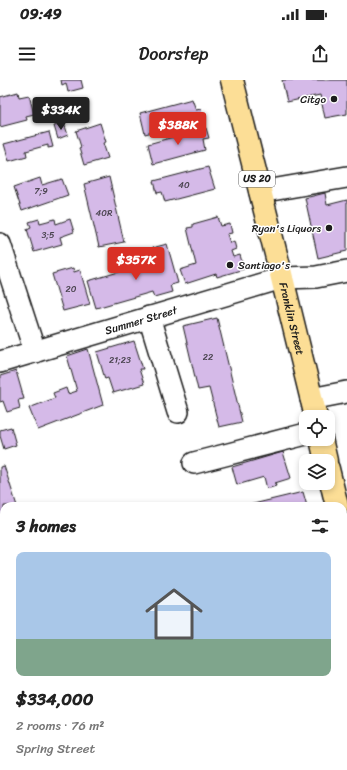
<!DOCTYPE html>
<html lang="en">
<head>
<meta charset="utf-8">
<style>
  :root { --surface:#fff; --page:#f6f6f6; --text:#222; --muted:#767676; --line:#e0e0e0; --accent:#d93025 }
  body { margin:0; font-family:Sriracha,sans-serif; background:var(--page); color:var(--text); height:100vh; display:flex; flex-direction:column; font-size:15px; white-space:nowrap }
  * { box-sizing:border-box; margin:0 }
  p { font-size:13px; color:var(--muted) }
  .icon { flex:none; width:22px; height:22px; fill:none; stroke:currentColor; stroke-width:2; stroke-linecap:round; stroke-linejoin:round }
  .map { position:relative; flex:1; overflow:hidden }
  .details { position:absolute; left:0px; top:422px; width:347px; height:268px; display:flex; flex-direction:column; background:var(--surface); border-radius:12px 12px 0 0; box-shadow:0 2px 6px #0003 }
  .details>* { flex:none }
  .fabs { position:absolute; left:299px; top:330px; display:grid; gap:8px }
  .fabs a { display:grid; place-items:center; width:36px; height:36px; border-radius:8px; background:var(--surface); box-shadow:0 2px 6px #0003; font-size:20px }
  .price { position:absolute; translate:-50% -34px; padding:0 9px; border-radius:4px; background:var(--accent); color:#fff; font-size:13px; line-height:26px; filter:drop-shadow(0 1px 2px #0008) }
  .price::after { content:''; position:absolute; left:50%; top:24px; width:12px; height:9px; margin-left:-6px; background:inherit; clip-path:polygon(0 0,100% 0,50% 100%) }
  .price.active { background:#222; color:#fff }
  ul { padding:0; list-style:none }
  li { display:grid; align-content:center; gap:8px; height:212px; padding:0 16px }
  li+li { border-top:1px solid var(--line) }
  li span { display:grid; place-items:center; height:124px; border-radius:8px; color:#555 }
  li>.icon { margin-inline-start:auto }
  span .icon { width:72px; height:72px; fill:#fffc; stroke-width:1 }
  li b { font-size:17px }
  h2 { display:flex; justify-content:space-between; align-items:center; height:48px; padding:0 16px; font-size:17px }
  .status { display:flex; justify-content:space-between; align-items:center; height:28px; padding:0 20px; background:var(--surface); direction:ltr }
  .status svg { height:11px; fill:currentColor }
  header { display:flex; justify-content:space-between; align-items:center; height:52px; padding:0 16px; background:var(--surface); font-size:18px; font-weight:600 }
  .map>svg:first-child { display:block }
</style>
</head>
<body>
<div class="status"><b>09:49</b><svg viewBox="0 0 49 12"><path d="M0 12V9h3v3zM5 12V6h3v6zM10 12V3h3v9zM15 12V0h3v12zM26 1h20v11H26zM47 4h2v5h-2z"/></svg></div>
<header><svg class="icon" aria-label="menu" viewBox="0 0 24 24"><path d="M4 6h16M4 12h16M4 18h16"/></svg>Doorstep<svg class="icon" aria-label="share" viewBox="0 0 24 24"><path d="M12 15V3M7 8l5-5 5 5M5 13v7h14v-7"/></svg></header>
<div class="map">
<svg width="347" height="690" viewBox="0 0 347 690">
  <rect width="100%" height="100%" fill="#fff"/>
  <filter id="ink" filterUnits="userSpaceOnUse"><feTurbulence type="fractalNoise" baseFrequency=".025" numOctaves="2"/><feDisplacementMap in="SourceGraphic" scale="8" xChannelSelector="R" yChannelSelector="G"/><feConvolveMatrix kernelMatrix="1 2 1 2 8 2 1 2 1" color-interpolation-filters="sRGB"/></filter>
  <g filter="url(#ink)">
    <g fill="#d5bae8" stroke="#1c1c1c">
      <polygon points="61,0 81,0 83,8 68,12 66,3 62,5"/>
      <polygon points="282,0 347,0 347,34 325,38 320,15 287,22"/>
      <polygon points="18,12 19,17 29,15 34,34 26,36 27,40 0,47 0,17"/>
      <polygon points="192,19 196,30 201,29 203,39 145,54 140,33"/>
      <polygon points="64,43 68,55 58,59 54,46"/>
      <polygon points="100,43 106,62 103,63 108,78 84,85 79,68 81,67 76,51"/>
      <polygon points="206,48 209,58 203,59 205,70 153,84 148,64"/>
      <polygon points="49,52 53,67 48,68 48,65 26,71 27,76 9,81 4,64"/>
      <polygon points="208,87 215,109 165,122 162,112 157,113 154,101"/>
      <polygon points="109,97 124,162 99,167 84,104"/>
      <polygon points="40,98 42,105 62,99 68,115 22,131 14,107"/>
      <polygon points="325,113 327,125 347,120 347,171 318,178 305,118"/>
      <polygon points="218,137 221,146 230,144 232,153 227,154 230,163 234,161 236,169 231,171 233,177 240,175 244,189 217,197 216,194 185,204 180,190 196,185 187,148 193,147 193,144"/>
      <polygon points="39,139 40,143 55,139 56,144 70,139 74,152 60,157 62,164 34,172 27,149 31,147 29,142"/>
      <polygon points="167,164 178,203 170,205 172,212 154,217 152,212 96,228 88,201 156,181 152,168"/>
      <polygon points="73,188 74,192 80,190 90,224 63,231 52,194"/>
      <polygon points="217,238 242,342 219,347 209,308 198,310 183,246"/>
      <polygon points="134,261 143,289 139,289 144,304 113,313 108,298 105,299 97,272"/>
      <polygon points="88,269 103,325 38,350 29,328 55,318 53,313 66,308 68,314 77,311 67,276"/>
      <polygon points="16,291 24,319 18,320 20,328 7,332 3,321 0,322 0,296"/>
      <polygon points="11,347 16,365 4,369 0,356 0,350"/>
      <polygon points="283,372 291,398 275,403 276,406 267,409 264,397 237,405 232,387"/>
      <polygon points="4,386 17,426 4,426 4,456 0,443 0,387"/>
      <polygon points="303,412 307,426 245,426"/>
      <polygon points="0,544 4,557 4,632 0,633"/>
      <polygon points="85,686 147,686 149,690 76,690"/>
      <polygon points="194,686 295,686 286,690 196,690"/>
    </g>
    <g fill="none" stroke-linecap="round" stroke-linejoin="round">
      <g stroke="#1c1c1c" stroke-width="24">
        <g id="minor">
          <polyline points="260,112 347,97"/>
          <polyline points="0,164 35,272"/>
          <polyline points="149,237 178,332"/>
          <path id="s1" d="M0,282L282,198L316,197L347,191"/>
          <polyline points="311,319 347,312"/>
          <polyline points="194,383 306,354"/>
          <polyline points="0,525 4,524"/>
          <polyline points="0,541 4,553"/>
          <polyline points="172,686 175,690"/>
        </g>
      </g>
      <g stroke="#1c1c1c" stroke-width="25">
        <g id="major">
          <path id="s2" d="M232,0L282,198L316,337"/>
          <polyline points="321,359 326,381"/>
          <polyline points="328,389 337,426"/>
        </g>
      </g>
      <g stroke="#1c1c1c" stroke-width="25">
        <g id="highway">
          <polyline points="344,454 347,456"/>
          <polyline points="343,537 347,535"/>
          <polyline points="0,673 4,672"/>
        </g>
      </g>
      <use href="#minor" stroke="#fff" stroke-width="21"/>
      <use href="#major" stroke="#fcde96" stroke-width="22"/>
      <use href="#highway" stroke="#fcde96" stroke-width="22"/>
    </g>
  </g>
  <g fill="#1c1c1c" stroke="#fff" stroke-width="1.5">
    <circle cx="334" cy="19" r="4"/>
    <circle cx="329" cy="148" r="4"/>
    <circle cx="230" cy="185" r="4"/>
  </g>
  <g text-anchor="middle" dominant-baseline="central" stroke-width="3" stroke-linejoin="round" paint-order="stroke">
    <g font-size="9" fill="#4a444f">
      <text x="184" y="105">40</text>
      <text x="41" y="111">7;9</text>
      <text x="104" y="133">40R</text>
      <text x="48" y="155">3;5</text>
      <text x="71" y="209">20</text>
      <text x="208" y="277">22</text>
      <text x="120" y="280">21;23</text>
    </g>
    <rect fill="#fff" stroke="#606060" stroke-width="1" x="239" y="91" width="36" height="16" rx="3"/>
    <g font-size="10" font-weight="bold" fill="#1c1c1c">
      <text x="257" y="99">US 20</text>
    </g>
    <g font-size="11" fill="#1c1c1c" stroke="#fff" text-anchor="end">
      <text x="326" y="19">Citgo</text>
      <text x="321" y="148">Ryan's Liquors</text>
      <text x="238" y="185" text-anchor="start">Santiago's</text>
    </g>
    <g font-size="11" fill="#1c1c1c" stroke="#fff">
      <text stroke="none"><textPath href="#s2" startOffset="246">Franklin Street</textPath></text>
      <text stroke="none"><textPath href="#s1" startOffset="147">Summer Street</textPath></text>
    </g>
  </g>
</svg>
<div class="fabs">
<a><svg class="icon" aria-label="locate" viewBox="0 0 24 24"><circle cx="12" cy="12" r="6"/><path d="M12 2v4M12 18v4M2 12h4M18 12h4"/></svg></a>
<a><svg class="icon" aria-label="layers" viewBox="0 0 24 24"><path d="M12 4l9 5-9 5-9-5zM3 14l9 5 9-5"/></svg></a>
</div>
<b class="price active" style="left:61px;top:51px">$334K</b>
<b class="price" style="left:178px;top:66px">$388K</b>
<b class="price" style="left:136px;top:201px">$357K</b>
<section class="details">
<h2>3 homes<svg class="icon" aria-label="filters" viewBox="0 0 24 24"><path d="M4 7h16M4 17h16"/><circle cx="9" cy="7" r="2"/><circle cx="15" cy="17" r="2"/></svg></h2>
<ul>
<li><span style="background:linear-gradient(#a9c7e8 70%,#7fa58c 0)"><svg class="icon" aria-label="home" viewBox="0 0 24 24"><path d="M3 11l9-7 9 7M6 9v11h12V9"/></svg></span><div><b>$334,000</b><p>2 rooms · 76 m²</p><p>Spring Street</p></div></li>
</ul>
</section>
</div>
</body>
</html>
